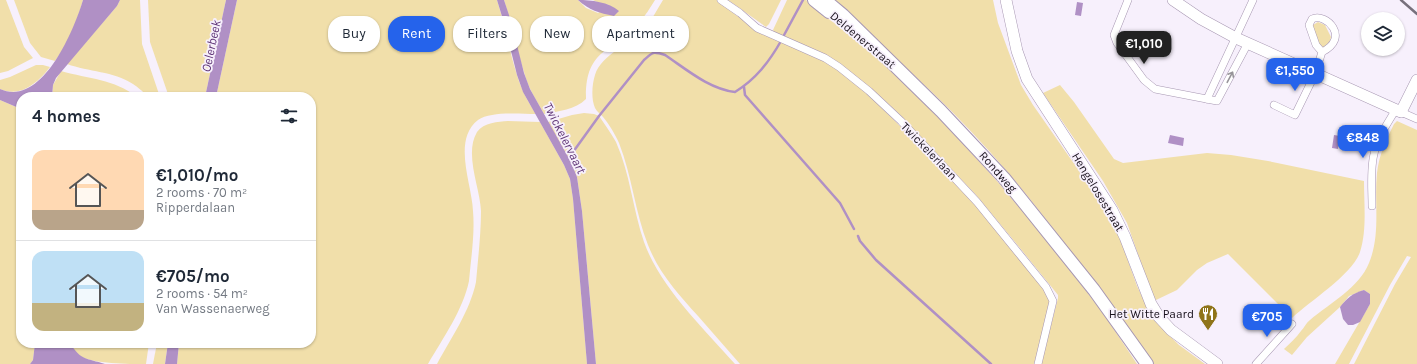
<!DOCTYPE html>
<html lang="en">
<head>
<meta charset="utf-8">
<style>
  :root { --surface:#fff; --page:#f2f2f3; --text:#1f2937; --muted:#747a83; --line:#e0e1e3; --accent:#2563eb }
  body { margin:0; font-family:Karla,sans-serif; background:var(--page); color:var(--text); height:100vh; display:flex; flex-direction:column; font-size:15px; white-space:nowrap }
  * { box-sizing:border-box; margin:0 }
  p { font-size:13px; color:var(--muted) }
  .icon { flex:none; width:22px; height:22px; fill:none; stroke:currentColor; stroke-width:2; stroke-linecap:round; stroke-linejoin:round }
  .map { position:relative; flex:1; overflow:hidden }
  .panel { position:absolute; left:16px; top:92px; width:300px; height:256px; display:flex; flex-direction:column; background:var(--surface); border-radius:16px; box-shadow:0 1px 3px #0004 }
  .panel>* { flex:none }
  .hud { position:absolute; left:328px; top:16px; width:380px; height:36px; display:flex; gap:8px }
  .tools { position:absolute; left:1361px; top:12px; display:grid; gap:8px }
  .tools a { display:grid; place-items:center; width:44px; height:44px; border-radius:50%; background:var(--surface); box-shadow:0 1px 3px #0004; font-size:20px }
  .price { position:absolute; translate:-50% -34px; padding:0 9px; border-radius:8px; background:var(--accent); color:#fff; font-size:13px; line-height:26px; filter:drop-shadow(0 1px 2px #0008) }
  .price::after { content:''; position:absolute; left:50%; top:24px; width:12px; height:9px; margin-left:-6px; background:inherit; clip-path:polygon(0 0,100% 0,50% 100%) }
  .price.on { background:#222; color:#fff }
  ul { padding:0; list-style:none }
  li { display:flex; align-items:center; gap:12px; height:100px; padding:0 16px }
  li+li { border-top:1px solid var(--line) }
  li span { display:grid; place-items:center; flex:none; width:112px; height:80px; border-radius:12px; color:#555 }
  li>.icon { margin-inline-start:auto }
  span .icon { width:48px; height:48px; fill:#fffc; stroke-width:1 }
  li b { font-size:17px }
  h2 { display:flex; justify-content:space-between; align-items:center; height:48px; padding:0 16px; font-size:17px }
  .tag { padding:0 14px; border-radius:16px; background:var(--surface); box-shadow:0 1px 3px #0004; font-size:14px; line-height:36px }
  .tag.on { background:var(--accent); color:#fff }
  .map>svg:first-child { display:block }
</style>
</head>
<body>
<div class="map">
<svg width="1417" height="364" viewBox="0 0 1417 364">
  <rect width="100%" height="100%" fill="#f7f0fc"/>
  <g fill="#f1dfaa">
    <polygon points="0,0 6,0 24,47 33,58 8,71 0,73"/>
    <path d="M14,0H83C77,21 69,43 55,61L41,57L30,43Z"/>
    <path d="M120,0H140L142,44L160,97C145,97 145,92 133,84C113,71 89,72 67,64L117,6Z"/>
    <polygon points="148,0 226,0 205,97 169,97 150,42"/>
    <path d="M237,0H497C505,25 509,50 517,75C521,89 528,102 536,114C520,114 491,111 478,120C452,140 472,184 473,211C475,234 471,258 469,281C463,310 443,338 428,364H177L179,343H311V97H216Z"/>
    <path d="M504,0H578L586,8L598,13L610,5L601,4L593,0H655C650,8 645,16 639,23C612,53 585,48 586,99C575,110 559,111 544,114C537,101 528,88 524,72C516,48 512,24 504,0Z"/>
    <path d="M663,0H717L736,15L767,35L822,60L841,71L860,86L948,174L981,211L1050,297L1051,306L1034,364H740C726,348 712,332 698,316C678,294 659,273 648,245C635,212 632,176 619,143C615,134 609,124 603,117C601,114 597,112 595,108C591,99 592,84 595,75C601,55 631,43 645,28C652,19 657,10 663,0Z"/>
    <polygon points="728,0 781,0 769,24 766,27"/>
    <polygon points="787,0 806,0 888,67 922,99 997,181 1056,251 1103,313 1137,364 1041,364 1058,298 1058,295 1015,242 976,195 897,112 871,88 849,72 775,34 773,30"/>
    <path d="M829,0H993L998,23L1021,85L1033,105L1105,208L1117,230L1137,286L1146,305L1168,334L1179,345L1205,364H1152C1100,292 1049,218 990,152C941,97 885,48 829,0Z"/>
    <path d="M1318,22L1325,25L1331,37L1330,41L1324,48C1317,45 1311,33 1313,25Z"/>
    <path d="M36,65H43L50,67C38,83 20,98 0,89V80L10,77Z"/>
    <path d="M61,71C89,79 114,79 137,97H52L53,85Z"/>
    <path d="M1060,85L1074,102L1114,159L1123,163L1207,153L1231,155L1268,161L1364,181C1364,205 1367,230 1360,252C1353,274 1310,301 1292,318L1228,254L1207,263L1197,270L1177,290L1156,300L1152,294L1127,223L1103,181L1043,93Z"/>
    <polygon points="0,100 21,109 21,271 18,286 18,293 21,304 21,343 35,343 33,360 30,364 0,364"/>
    <path d="M584,113L594,114L599,116C605,125 611,133 616,142C630,173 633,210 644,242C660,287 704,329 735,364H596L582,211L577,177L571,162L548,122L572,115Z"/>
    <path d="M508,121L540,122L564,165L570,179L573,199L587,364H437C451,338 470,311 476,282C478,259 481,234 481,211C480,187 464,154 477,132C484,122 498,122 508,121Z"/>
    <path d="M1397,121L1417,130V364H1354L1395,284L1411,257L1407,256L1390,285L1349,364H1335L1370,304V294L1364,290L1349,296L1340,307L1307,337L1292,355L1284,349C1290,343 1296,338 1301,331C1304,328 1306,323 1310,320C1330,303 1359,288 1369,263C1381,234 1374,203 1377,173C1379,155 1386,140 1394,124Z"/>
    <path d="M70,343H149L146,364C128,364 94,364 80,356C75,352 73,348 70,343Z"/>
    <polygon points="157,343 168,343 165,364 153,364"/>
  </g>
  <g fill="#b090c5">
    <path d="M83,0H120L117,6L56,78L53,85L52,97H21V109L0,100V89C42,108 74,30 83,0Z"/>
    <polygon points="226,0 237,0 216,97 205,97"/>
    <polygon points="497,0 504,0 511,21 524,73 530,89 571,162 577,177 582,211 596,364 587,364 573,199 570,179 564,165 523,92 517,75 504,23"/>
    <path d="M578,0C591,0 609,2 619,11L614,16C599,13 589,10 578,0Z"/>
    <polygon points="1077,2 1083,3 1081,16 1075,15"/>
    <polygon points="1170,135 1184,138 1183,146 1168,143"/>
    <polygon points="1334,135 1340,136 1338,149 1332,148"/>
    <path d="M21,271V304C17,292 18,283 21,271Z"/>
    <path d="M1364,290L1370,294V304L1360,322L1353,325H1348L1343,319L1340,307C1347,298 1353,293 1364,290Z"/>
    <path d="M35,343H70C81,361 87,358 105,364H30L33,360Z"/>
    <polygon points="168,343 179,343 177,364 165,364"/>
  </g>
  <g fill="none" stroke-linecap="round" stroke-linejoin="round">
    <g stroke="#b090c5" stroke-width="2.5">
      <polyline points="783,37 803,0"/>
      <polyline points="744,87 745,95 840,203 854,229"/>
      <path d="M568,159L599,116L644,60C653,52 653,51 665,55C686,69 709,89 735,92C756,79 769,62 781,41"/>
      <polyline points="858,236 860,241 876,260 991,364"/>
    </g>
    <g stroke="#a797b2" stroke-width="8">
      <g id="street">
        <polyline points="721,0 740,13 757,28 825,58 839,67 869,91 901,121 977,202 1046,287 1053,301 1038,364"/>
        <polyline points="1128,0 1114,35 1117,43 1144,80 1155,89 1217,101 1248,43"/>
        <polyline points="1207,99 1253,0"/>
        <path d="M1274,105L1295,115L1315,74L1322,52L1316,45L1309,25L1312,19C1326,12 1351,38 1322,52"/>
        <polyline points="1401,112 1417,119"/>
        <path d="M1372,206C1372,189 1370,170 1374,154C1377,138 1388,123 1396,109"/>
        <polyline points="1256,364 1292,324"/>
      </g>
    </g>
    <g stroke="#a797b2" stroke-width="12">
      <g id="secondary">
        <polyline points="1006,0 1017,51 1027,79 1112,210 1125,237 1151,304 1159,317 1171,330 1217,364"/>
        <polyline points="1173,0 1201,19 1236,38 1401,112 1417,80"/>
      </g>
    </g>
    <g stroke="#a797b2" stroke-width="14">
      <g id="primary">
        <polyline points="814,0 829,12"/>
        <polyline points="825,0 843,15 941,111 1004,178 1094,290 1147,364"/>
      </g>
    </g>
    <use href="#street" stroke="#fff" stroke-width="7"/>
    <use href="#secondary" stroke="#fff" stroke-width="11"/>
    <use href="#primary" stroke="#fff" stroke-width="12"/>
    <polyline stroke="#77707c" stroke-width="2.5" points="1401,0 1417,14"/>
  </g>
  <defs><path id="oneway-shaft" d="M-6 0H5M1.5-3L5.5 0L1.5 3" fill="none" stroke-width="1.6" stroke-linecap="round" stroke-linejoin="round"/></defs>
  <use stroke="#979499" href="#oneway-shaft" transform="translate(1230 77) rotate(-62)"/>
  <defs>
    <g id="restaurant-pin" transform="scale(1)"><path d="M0 17L-7.5 6A9.5 9.5 0 1 1 7.5 6Z" fill="#8f7419" stroke="#f7f0fc"/><path d="M-5-6h1v4h1v-4h1v4h1v-4h1v5L-1.5 .5V6h-2V.5L-5-1ZM5-6V6H3V1.5H1.5Q1.5-4 5-6Z" fill="#fff"/></g>
  </defs>
  <g fill-rule="evenodd">
    <use href="#restaurant-pin" x="1208" y="314"/>
  </g>
  <g text-anchor="middle" dominant-baseline="central" stroke-width="3.5" stroke-linejoin="round" paint-order="stroke">
    <g font-size="12" fill="#18111c" stroke="#f7f0fc">
      <text transform="translate(863 40) rotate(40)">Deldenerstraat</text>
      <text transform="translate(929 151) rotate(46)">Twickelerlaan</text>
      <text transform="translate(998 172) rotate(49)">Rondweg</text>
      <text transform="translate(1098 192) rotate(59)">Hengelosestraat</text>
    </g>
    <g font-size="12" fill="#18111c" stroke="#f7f0fc" text-anchor="end">
      <text x="1194" y="314">Het Witte Paard</text>
    </g>
    <g font-size="13" font-style="italic" fill="#613778" stroke="#f7f0fc">
      <text transform="translate(211 46) rotate(-78)">Oelerbeek</text>
      <text transform="translate(565 138) rotate(63)">Twickelervaart</text>
    </g>
  </g>
</svg>
<div class="tools">
<a><svg class="icon" aria-label="layers" viewBox="0 0 24 24"><path d="M12 4l9 5-9 5-9-5zM3 14l9 5 9-5"/></svg></a>
</div>
<b class="price on" style="left:1144px;top:65px">€1,010</b>
<b class="price" style="left:1295px;top:92px">€1,550</b>
<b class="price" style="left:1363px;top:159px">€848</b>
<b class="price" style="left:1267px;top:338px">€705</b>
<div class="hud">
<a class="tag">Buy</a>
<a class="tag on">Rent</a>
<a class="tag">Filters</a>
<a class="tag">New</a>
<a class="tag">Apartment</a>
</div>
<section class="panel">
<h2>4 homes<svg class="icon" aria-label="filters" viewBox="0 0 24 24"><path d="M4 7h16M4 17h16"/><circle cx="9" cy="7" r="2"/><circle cx="15" cy="17" r="2"/></svg></h2>
<ul>
<li><span style="background:linear-gradient(#ffd9b3 75%,#b9a48a 0)"><svg class="icon" aria-label="home" viewBox="0 0 24 24"><path d="M3 11l9-7 9 7M6 9v11h12V9"/></svg></span><div><b>€1,010/mo</b><p>2 rooms · 70 m²</p><p>Ripperdalaan</p></div></li>
<li><span style="background:linear-gradient(#bfe0f5 65%,#c2b280 0)"><svg class="icon" aria-label="home" viewBox="0 0 24 24"><path d="M3 11l9-7 9 7M6 9v11h12V9"/></svg></span><div><b>€705/mo</b><p>2 rooms · 54 m²</p><p>Van Wassenaerweg</p></div></li>
</ul>
</section>
</div>
</body>
</html>
